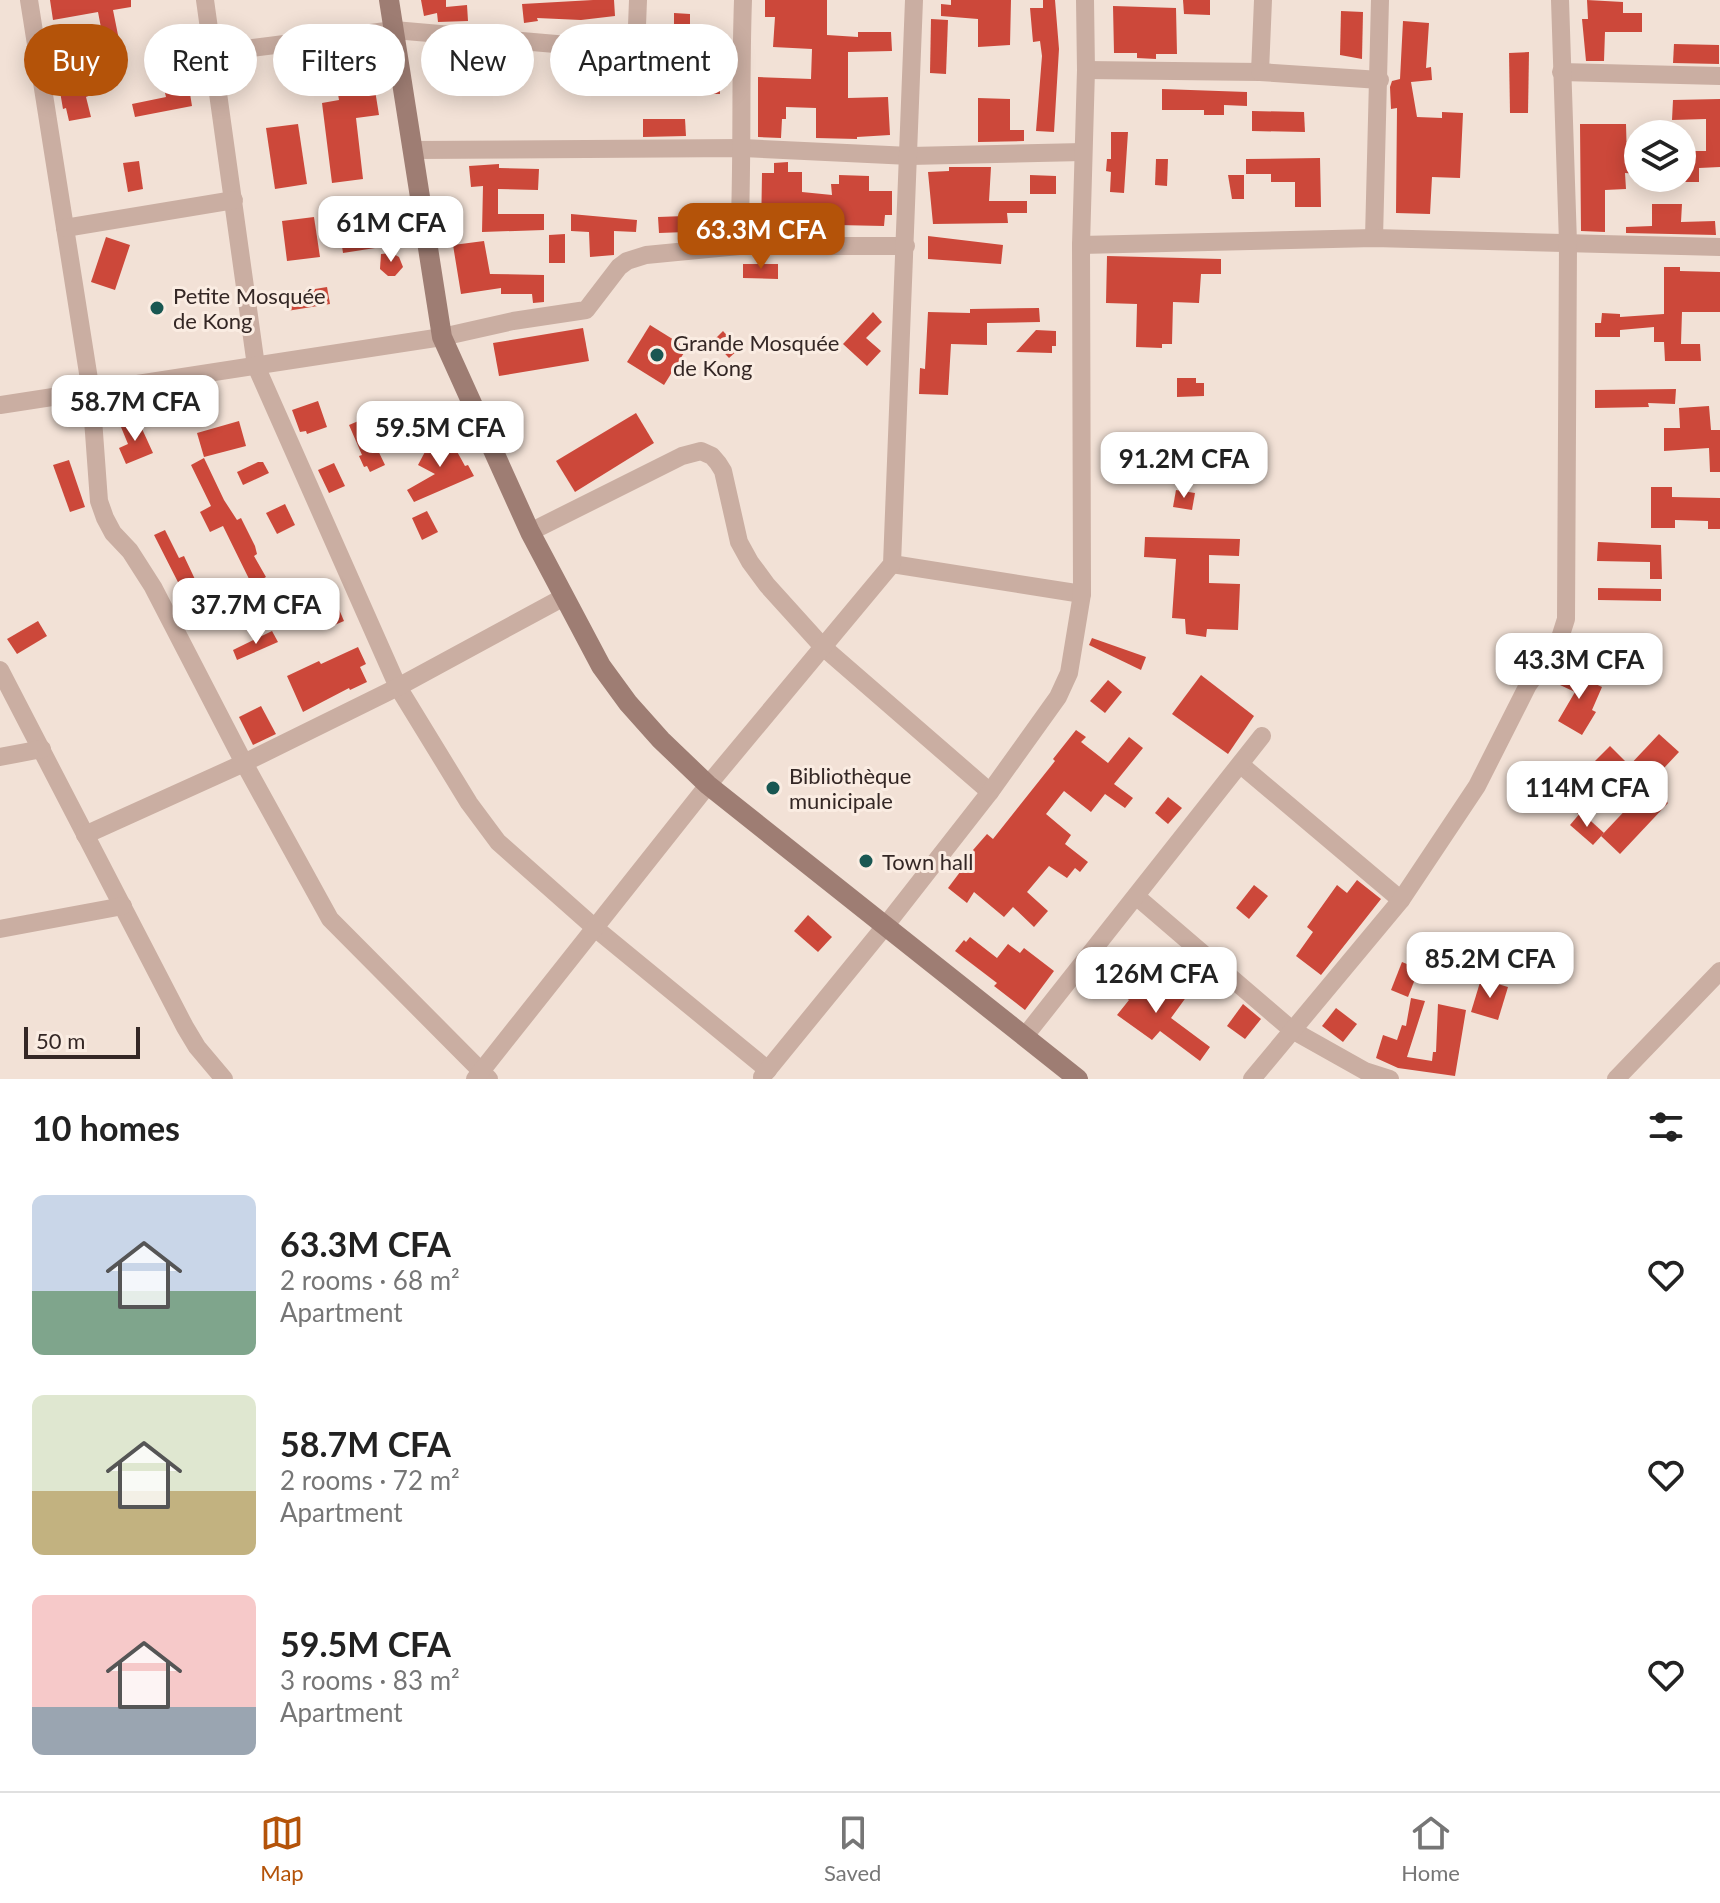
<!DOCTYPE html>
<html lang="en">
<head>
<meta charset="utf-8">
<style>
  :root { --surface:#fff; --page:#f6f6f6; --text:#222; --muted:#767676; --line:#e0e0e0; --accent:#b45309 }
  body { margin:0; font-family:Lato,sans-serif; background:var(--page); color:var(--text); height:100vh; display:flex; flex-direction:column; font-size:30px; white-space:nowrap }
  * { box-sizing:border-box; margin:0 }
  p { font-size:26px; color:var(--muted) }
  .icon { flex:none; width:44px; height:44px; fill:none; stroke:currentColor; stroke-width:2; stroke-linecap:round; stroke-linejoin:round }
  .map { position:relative; height:1079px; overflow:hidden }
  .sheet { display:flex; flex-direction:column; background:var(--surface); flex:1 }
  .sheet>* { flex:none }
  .top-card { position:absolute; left:24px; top:24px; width:800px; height:72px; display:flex; gap:16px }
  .controls { position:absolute; left:1624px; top:120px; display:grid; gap:16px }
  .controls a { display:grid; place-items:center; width:72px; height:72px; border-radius:50%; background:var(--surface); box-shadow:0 4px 20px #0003; font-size:40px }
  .scale { position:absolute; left:24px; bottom:20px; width:116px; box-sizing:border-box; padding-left:8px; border:4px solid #342725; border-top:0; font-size:22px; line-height:28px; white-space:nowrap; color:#342725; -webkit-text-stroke:6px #faece2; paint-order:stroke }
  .price { position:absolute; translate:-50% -68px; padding:0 18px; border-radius:16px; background:#fff; color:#222; font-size:26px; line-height:52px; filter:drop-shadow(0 2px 4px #0008) }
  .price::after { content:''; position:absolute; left:50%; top:48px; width:24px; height:18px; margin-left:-12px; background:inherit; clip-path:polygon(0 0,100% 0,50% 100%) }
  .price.on { background:var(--accent); color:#fff }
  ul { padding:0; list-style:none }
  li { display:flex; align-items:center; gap:24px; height:200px; padding:0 32px }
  li span { display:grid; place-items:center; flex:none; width:224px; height:160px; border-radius:12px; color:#555 }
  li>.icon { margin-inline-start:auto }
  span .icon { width:96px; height:96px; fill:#fffc; stroke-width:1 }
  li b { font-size:34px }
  h2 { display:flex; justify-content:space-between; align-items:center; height:96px; padding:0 32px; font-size:34px }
  .tag { padding:0 28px; border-radius:36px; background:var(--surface); box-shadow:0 4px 20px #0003; font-size:28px; line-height:72px }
  .tag.on { background:var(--accent); color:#fff }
  .dock { display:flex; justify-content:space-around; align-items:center; height:112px; border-top:2px solid var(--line); background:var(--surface); font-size:22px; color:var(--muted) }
  .dock a { display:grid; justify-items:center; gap:4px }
  .dock .on { color:var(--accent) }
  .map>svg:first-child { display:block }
</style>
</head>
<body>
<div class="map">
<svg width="1720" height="1079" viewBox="0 0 1720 1079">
  <rect width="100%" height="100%" fill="#f2e1d6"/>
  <g fill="#cc483a">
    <polygon points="50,0 131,0 131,7 113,10 125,70 88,79 91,95 86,97 91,117 69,121 66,108 63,109 57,74 82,70 81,65 107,59 98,12 53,20"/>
    <polygon points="421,0 446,0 446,7 467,5 468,21 438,22 437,13 424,16"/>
    <polygon points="593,0 614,0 615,16 581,20 537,18 538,21 524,23 522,4"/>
    <polygon points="765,0 827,0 827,35 858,37 858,32 891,32 892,51 848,52 848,98 888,97 890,135 857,137 857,139 816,138 816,108 786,107 786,119 782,119 781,138 758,137 758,77 811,79 812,49 773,47 775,17 765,17"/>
    <polygon points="951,0 1011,0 1010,45 978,47 978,19 941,16 941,4 951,5"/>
    <polygon points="1043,0 1055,0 1059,49 1054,132 1036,131 1042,56 1040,41 1033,42 1030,8 1043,8"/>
    <polygon points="1183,0 1210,0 1210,15 1184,14"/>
    <polygon points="1587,0 1623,2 1623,13 1642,13 1642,32 1605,32 1604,61 1586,61 1582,19 1588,19"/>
    <polygon points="1113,6 1176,8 1177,54 1156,54 1156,59 1137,58 1137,53 1114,53"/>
    <polygon points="1341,11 1363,12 1362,59 1340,55"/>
    <polygon points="674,13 690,14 690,40 674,40"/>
    <polygon points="931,19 948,20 946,74 930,73"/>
    <polygon points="1403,21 1429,23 1426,68 1431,67 1432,80 1411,82 1417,117 1442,118 1442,112 1463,113 1460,178 1432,177 1430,214 1396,213 1397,108 1391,109 1390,87 1392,81 1400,79"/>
    <polygon points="181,38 192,106 135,117 132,104 166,97 162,80 170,78 164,42"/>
    <polygon points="1674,44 1719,45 1719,64 1673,63"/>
    <polygon points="1529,52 1528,113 1510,113 1509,53"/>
    <polygon points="370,59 379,115 356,118 363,179 332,183 322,103 339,100 333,65"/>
    <rect x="693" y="76" width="27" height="18"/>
    <polygon points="1162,89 1247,92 1247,106 1224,105 1224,115 1204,115 1204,110 1162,110"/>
    <polygon points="978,98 1010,99 1010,130 1024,130 1024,141 978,142"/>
    <polygon points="1720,99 1720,167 1699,168 1699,182 1682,182 1683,151 1706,151 1706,119 1672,120 1673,100"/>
    <polygon points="1252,111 1304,112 1305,132 1252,131"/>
    <polygon points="643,119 685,119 686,136 643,137"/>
    <polygon points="298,124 307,184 275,189 266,128"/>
    <polygon points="1580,124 1626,124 1627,160 1638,160 1638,174 1625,173 1626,189 1605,190 1605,232 1581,231"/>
    <polygon points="1111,132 1128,132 1124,193 1110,192 1111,172 1106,171 1107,159 1111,159"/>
    <polygon points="1320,158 1321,207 1295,207 1295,182 1271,182 1271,174 1246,174 1246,159"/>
    <polygon points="1156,159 1168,159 1167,186 1155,185"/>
    <polygon points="139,161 143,189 128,192 123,163"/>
    <polygon points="788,162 788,172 802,172 802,192 832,195 831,184 839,184 839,175 869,176 869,191 892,191 892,215 885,215 884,226 837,225 837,208 803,206 803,234 761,234 762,173 774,173 774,163"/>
    <polygon points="499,164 499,168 539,169 538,190 498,189 498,214 544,214 544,230 482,232 483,186 471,187 469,166"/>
    <polygon points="949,167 991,167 989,201 1027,201 1027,213 1007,213 1008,223 933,224 928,172 949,171"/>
    <polygon points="1030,175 1056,176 1056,194 1030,194"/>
    <polygon points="1228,175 1244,175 1244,199 1232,199"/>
    <polygon points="1652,204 1682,204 1681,222 1715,221 1716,235 1626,233 1626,227 1652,226"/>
    <polygon points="369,207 375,248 343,253 337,212"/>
    <polygon points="571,214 637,220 636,232 614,231 614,255 590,257 589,232 571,231"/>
    <polygon points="685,216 686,232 659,233 658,217"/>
    <polygon points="314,217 320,257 287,261 282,221"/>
    <polygon points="565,234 565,263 549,263 549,235"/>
    <polygon points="928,236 1003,245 1001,264 928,259"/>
    <polygon points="106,237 130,245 115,290 91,282"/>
    <polygon points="484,241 490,274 544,275 544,302 533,303 532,294 501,294 501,288 461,294 453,245"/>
    <polygon points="392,253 399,257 403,267 395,276 388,276 380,269 381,254"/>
    <polygon points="1107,256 1221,259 1221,274 1201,274 1199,303 1173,302 1172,344 1162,344 1162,348 1136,347 1137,304 1106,303"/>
    <polygon points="743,264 778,264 778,279 743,278"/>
    <polygon points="1664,267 1680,267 1680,271 1720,272 1720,312 1682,312 1681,344 1700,344 1701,361 1665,361 1664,342 1654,342 1654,327 1620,330 1620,337 1595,337 1595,323 1601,323 1602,313 1620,314 1620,317 1664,314"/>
    <polygon points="327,287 330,304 287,311 285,294"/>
    <polygon points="1039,308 1040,322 987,323 987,345 951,344 948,395 919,394 920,368 925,369 928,312 970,313 970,309"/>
    <polygon points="873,312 882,322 866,338 881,351 867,366 843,344"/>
    <polygon points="650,325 687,348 664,385 627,362"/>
    <polygon points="583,328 589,361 499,376 493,343"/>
    <polygon points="1036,330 1056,331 1056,346 1052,346 1052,353 1016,352"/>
    <polygon points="723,331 739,349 729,358 713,341"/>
    <polygon points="1177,378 1196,378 1196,383 1204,383 1204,396 1177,397"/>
    <polygon points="1676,389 1675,404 1648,403 1649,407 1595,408 1595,390"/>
    <polygon points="318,401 327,427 307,434 306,431 300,432 292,410"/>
    <polygon points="1709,406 1711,430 1720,430 1720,472 1710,472 1709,448 1664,451 1664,428 1680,428 1679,408"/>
    <polygon points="636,413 654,443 575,492 556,461"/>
    <polygon points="363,419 385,465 370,472 367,466 364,467 359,456 362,455 349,425"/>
    <polygon points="429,419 436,430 404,450 398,440"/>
    <polygon points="138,420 153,453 126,464 119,448 128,444 121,427"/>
    <polygon points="239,421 246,446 204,457 197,433"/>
    <polygon points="436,431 443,441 449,437 465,466 468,465 474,476 414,502 407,490 435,474 418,465"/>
    <polygon points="1149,443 1172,443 1172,466 1154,466 1154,459 1149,459"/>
    <polygon points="204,458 224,500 237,520 241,518 255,546 257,554 254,556 266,577 252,585 223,526 210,532 200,512 211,506 191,465"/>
    <polygon points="69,460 85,507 70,512 53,465"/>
    <polygon points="258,462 263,462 269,473 243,485 237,472"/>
    <polygon points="334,463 345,486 329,493 318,470"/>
    <polygon points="1651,487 1672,487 1672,497 1720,498 1720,529 1708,529 1708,521 1675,520 1675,528 1651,528"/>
    <polygon points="1176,490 1195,493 1192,510 1173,507"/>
    <polygon points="285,504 295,525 277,534 266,513"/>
    <polygon points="427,511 438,532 422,540 412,518"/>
    <polygon points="165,530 179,558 184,556 209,609 196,615 192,605 188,607 181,593 183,592 154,535"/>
    <polygon points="1145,537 1240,539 1239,556 1209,555 1209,583 1240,584 1238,630 1207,629 1206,637 1186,634 1185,619 1172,618 1176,559 1144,557"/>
    <polygon points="1598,542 1661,545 1662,579 1650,579 1650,562 1597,561"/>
    <polygon points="1598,588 1661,589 1661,601 1598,600"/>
    <polygon points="335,600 344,621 330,627 321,606"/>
    <polygon points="38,621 47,636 17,654 7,639"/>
    <polygon points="272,631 278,642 237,660 233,650"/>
    <polygon points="1591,633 1613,633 1614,661 1588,662 1588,646 1592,646"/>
    <polygon points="1092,638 1146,657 1141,670 1089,645"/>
    <polygon points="358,647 366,664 360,667 367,682 350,690 349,688 303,712 287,676 319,661 321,664"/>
    <polygon points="1569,667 1587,675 1585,679 1602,687 1592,710 1596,712 1582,735 1558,721 1575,692 1560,685"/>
    <polygon points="1201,675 1254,716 1228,754 1172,714"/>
    <polygon points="1108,680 1122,692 1105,713 1090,701"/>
    <polygon points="261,706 276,734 253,745 239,717"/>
    <polygon points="1076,730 1086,737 1081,742 1108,763 1129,737 1143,748 1114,784 1133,798 1125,808 1105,794 1091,812 1064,791 1046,814 1071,835 1065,844 1088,862 1080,872 1075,868 1067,878 1049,866 1027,892 1048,911 1034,927 1013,907 1004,917 974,892 967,903 948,888 975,852 973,850 987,834 993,839 1055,761 1053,759"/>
    <polygon points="1659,734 1679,752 1648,785 1628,767"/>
    <polygon points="1610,746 1628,764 1578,814 1560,796"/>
    <polygon points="1649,785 1668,803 1620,854 1601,836"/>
    <polygon points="1168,797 1182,808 1168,824 1155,813"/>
    <polygon points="1581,812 1604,833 1593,845 1570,825"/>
    <polygon points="1357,880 1381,899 1321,975 1296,956 1313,932 1307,927 1337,885 1347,893"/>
    <polygon points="1254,885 1268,896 1249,919 1236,908"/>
    <polygon points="808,915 832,937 818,952 794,931"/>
    <polygon points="970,937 997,958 1008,944 1020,953 1024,948 1054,971 1025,1010 994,986 997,983 955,951 964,940 966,942"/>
    <polygon points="1402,962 1419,969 1408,997 1391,990"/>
    <polygon points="1118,969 1138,984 1134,989 1158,1008 1175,986 1187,996 1171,1018 1210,1047 1200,1061 1160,1031 1152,1040 1117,1015 1129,1000 1107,983"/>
    <polygon points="1481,979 1508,987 1498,1020 1471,1012"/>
    <polygon points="1411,998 1425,1001 1407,1057 1432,1061 1433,1052 1436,1052 1438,1004 1466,1010 1455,1076 1398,1068 1376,1058 1383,1035 1397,1040 1402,1025 1406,1026"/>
    <polygon points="1243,1004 1261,1019 1245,1039 1227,1026"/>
    <polygon points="1336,1008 1357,1024 1343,1042 1322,1026"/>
  </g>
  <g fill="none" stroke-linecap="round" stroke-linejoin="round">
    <g stroke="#caaea2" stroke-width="18">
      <polyline points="29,0 91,392 99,501 105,518 113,533 130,551 153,587 244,763 330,919 489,1079"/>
      <polyline points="205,0 256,366 398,687 469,803 498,842 595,928 768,1070"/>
      <polyline points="636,52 638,0"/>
      <polyline points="213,53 394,30 741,60"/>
      <polyline points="1086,70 1260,72 1263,0"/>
      <polyline points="1260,72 1380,80"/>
      <polyline points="1561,72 1720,76"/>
      <polyline points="413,150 743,148 910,156 1083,152"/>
      <polyline points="65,228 234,200"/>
      <polyline points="1374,238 1380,0"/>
      <polyline points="1081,245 1374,238 1720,247"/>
      <path d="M739,246C743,164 740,82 743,0"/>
      <polyline points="0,405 442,337 513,321 586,310 619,267 627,261 646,255 739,246 906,246"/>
      <polyline points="530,532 682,456 701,451 712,456 718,463 723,471 739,542 750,562 767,585 823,647 990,792"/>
      <polyline points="892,564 1082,594"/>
      <polyline points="0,670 185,1027 197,1047 224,1079"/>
      <polyline points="0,757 42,749"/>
      <polyline points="1241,765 1401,900"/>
      <polyline points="85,835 244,763 398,687 564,597"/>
      <polyline points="1137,897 1292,1030 1365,1071 1390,1079"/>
      <polyline points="0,929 123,906"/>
      <polyline points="1025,1036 1262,736"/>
      <polyline points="762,1077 886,925 990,792 1058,697 1069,673 1082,594 1081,245 1086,70 1085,0"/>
      <polyline points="475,1079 708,785 892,564 914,0"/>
      <polyline points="1252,1079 1401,900 1477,786 1528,685 1559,641 1566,619 1568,243 1560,0"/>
      <polyline points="1616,1079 1720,971"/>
    </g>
    <polyline stroke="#9e7d73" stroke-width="20" points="389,0 442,337 530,532 601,666 628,703 661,740 708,785 1078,1079"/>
  </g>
  <g fill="#195752" stroke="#faece2" stroke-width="3">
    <circle cx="157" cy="308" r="8"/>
    <circle cx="657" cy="355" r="8"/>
    <circle cx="773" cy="788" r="8"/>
    <circle cx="866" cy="861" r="8"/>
  </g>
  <g text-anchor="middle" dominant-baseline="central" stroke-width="6" stroke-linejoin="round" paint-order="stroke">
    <g font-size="22" fill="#342725" stroke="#faece2" text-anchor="start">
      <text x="173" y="295">Petite Mosquée<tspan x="173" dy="25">de Kong</tspan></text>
      <text x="673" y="342">Grande Mosquée<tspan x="673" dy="25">de Kong</tspan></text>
      <text x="789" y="775">Bibliothèque<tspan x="789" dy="25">municipale</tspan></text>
      <text x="882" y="861">Town hall</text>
    </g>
  </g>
</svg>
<div class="controls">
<a><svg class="icon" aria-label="layers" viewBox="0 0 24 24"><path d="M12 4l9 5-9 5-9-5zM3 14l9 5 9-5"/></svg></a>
</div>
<div class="scale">50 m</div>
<b class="price" style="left:391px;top:264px">61M CFA</b>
<b class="price on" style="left:761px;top:271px">63.3M CFA</b>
<b class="price" style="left:135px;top:443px">58.7M CFA</b>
<b class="price" style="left:440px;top:469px">59.5M CFA</b>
<b class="price" style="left:1184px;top:500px">91.2M CFA</b>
<b class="price" style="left:256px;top:646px">37.7M CFA</b>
<b class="price" style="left:1579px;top:701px">43.3M CFA</b>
<b class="price" style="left:1587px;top:829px">114M CFA</b>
<b class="price" style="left:1490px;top:1000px">85.2M CFA</b>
<b class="price" style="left:1156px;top:1015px">126M CFA</b>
<div class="top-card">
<a class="tag on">Buy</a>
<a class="tag">Rent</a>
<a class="tag">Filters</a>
<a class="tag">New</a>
<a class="tag">Apartment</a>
</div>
</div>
<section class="sheet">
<h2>10 homes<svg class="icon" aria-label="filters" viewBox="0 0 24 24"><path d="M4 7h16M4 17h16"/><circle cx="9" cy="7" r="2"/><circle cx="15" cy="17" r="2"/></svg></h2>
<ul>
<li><span style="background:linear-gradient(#c9d6e8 60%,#7fa58c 0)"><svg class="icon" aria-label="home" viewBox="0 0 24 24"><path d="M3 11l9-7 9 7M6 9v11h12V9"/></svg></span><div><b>63.3M CFA</b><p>2 rooms · 68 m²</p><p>Apartment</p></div><svg class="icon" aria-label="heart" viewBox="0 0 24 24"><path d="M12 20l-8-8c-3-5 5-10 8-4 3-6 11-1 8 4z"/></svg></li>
<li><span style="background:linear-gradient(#dfe7d0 60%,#c2b280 0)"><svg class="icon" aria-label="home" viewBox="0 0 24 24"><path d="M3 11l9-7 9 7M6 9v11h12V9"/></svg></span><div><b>58.7M CFA</b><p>2 rooms · 72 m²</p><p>Apartment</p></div><svg class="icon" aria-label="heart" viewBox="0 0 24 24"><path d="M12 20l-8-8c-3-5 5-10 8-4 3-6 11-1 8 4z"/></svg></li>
<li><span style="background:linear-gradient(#f6c9c9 70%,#9aa5b1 0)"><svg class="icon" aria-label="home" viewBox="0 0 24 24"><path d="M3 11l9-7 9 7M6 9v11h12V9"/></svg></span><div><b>59.5M CFA</b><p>3 rooms · 83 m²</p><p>Apartment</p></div><svg class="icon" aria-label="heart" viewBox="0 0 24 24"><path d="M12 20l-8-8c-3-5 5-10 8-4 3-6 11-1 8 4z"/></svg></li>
</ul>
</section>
<nav class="dock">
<a class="on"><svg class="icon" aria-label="map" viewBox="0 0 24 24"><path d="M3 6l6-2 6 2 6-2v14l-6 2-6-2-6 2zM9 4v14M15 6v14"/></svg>Map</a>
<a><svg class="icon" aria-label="saved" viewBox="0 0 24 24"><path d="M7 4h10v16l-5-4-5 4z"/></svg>Saved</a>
<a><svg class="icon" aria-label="home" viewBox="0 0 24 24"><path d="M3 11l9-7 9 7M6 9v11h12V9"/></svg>Home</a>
</nav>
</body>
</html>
